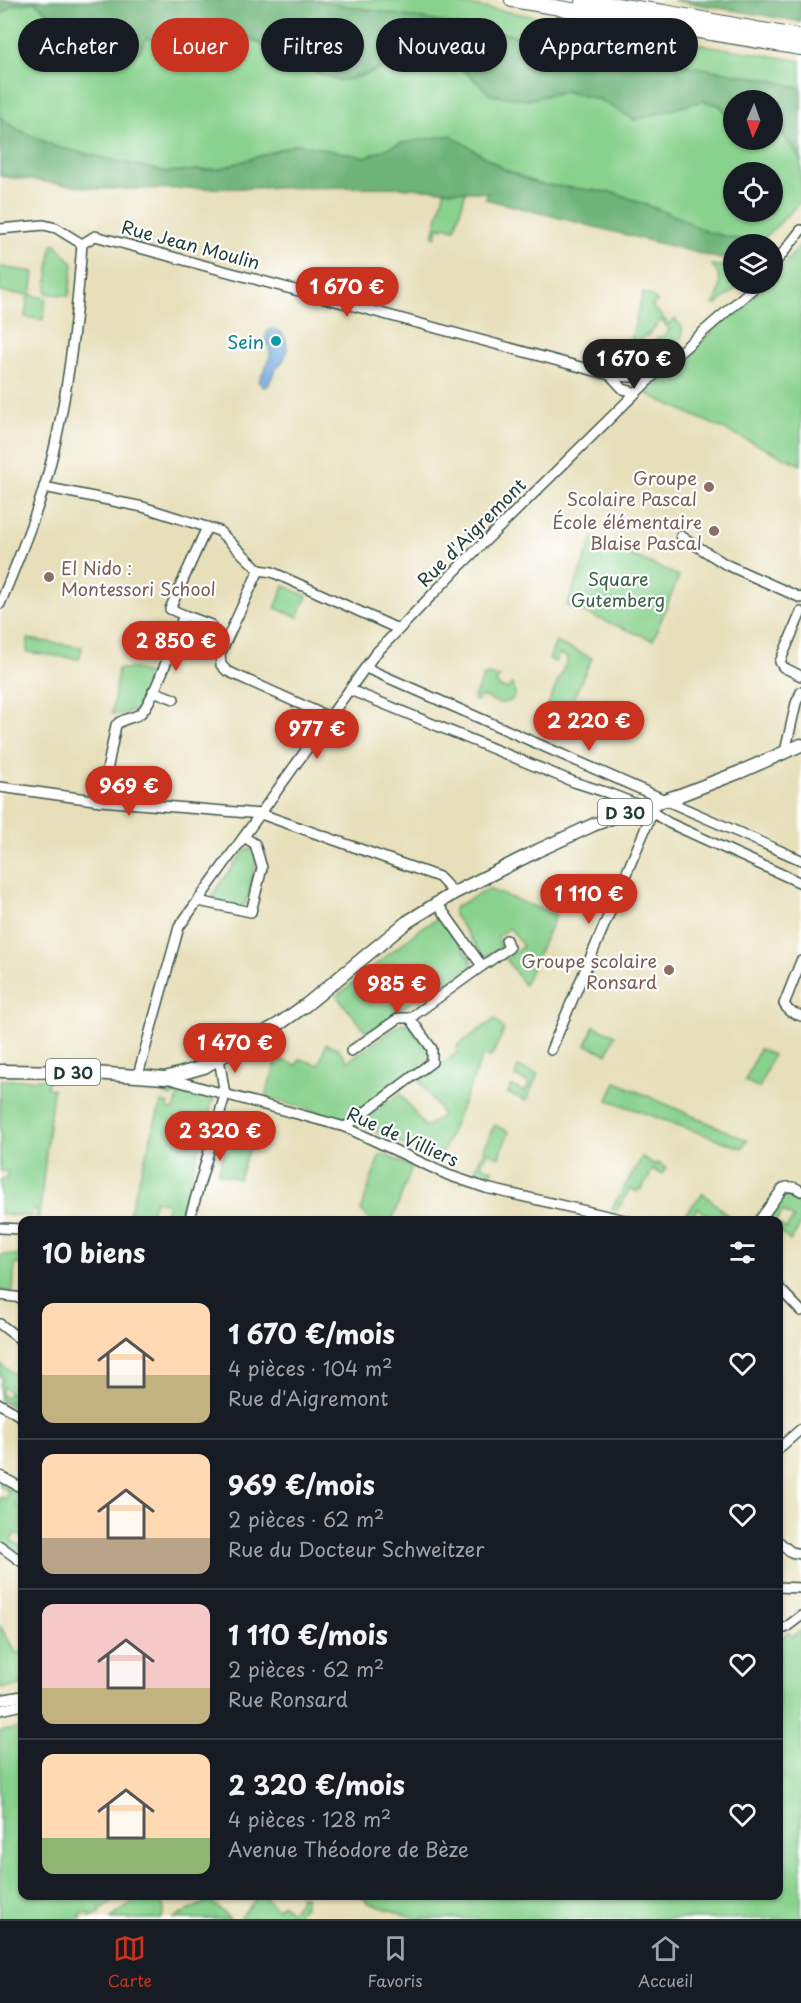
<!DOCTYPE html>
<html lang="fr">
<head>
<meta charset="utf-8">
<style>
  :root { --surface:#171b24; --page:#20242c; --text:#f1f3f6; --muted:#9ea1a6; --line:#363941; --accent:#c8321e }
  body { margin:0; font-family:"Playpen Sans",sans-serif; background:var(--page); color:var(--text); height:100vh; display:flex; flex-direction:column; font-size:22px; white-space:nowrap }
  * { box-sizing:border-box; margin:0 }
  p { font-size:20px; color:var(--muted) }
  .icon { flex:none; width:33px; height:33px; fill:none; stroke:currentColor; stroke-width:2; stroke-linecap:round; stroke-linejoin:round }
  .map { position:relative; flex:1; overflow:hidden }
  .drawer { position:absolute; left:18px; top:1216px; width:765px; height:684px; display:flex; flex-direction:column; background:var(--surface); border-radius:12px; box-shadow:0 2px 4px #0004 }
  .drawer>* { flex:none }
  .guide { position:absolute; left:18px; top:18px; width:765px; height:54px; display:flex; gap:12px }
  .needle { width:39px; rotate:182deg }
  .controls { position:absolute; left:723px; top:90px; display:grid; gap:12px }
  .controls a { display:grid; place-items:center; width:60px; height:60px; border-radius:50%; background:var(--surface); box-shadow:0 2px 4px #0004; font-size:30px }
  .price { position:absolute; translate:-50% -51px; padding:0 14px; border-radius:21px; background:var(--accent); color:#fff; font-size:20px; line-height:39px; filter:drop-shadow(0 2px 3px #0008) }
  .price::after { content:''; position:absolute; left:50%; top:36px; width:18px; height:14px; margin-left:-9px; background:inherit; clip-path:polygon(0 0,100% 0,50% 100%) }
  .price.selected { background:#222; color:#fff }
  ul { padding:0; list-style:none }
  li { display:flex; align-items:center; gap:18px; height:150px; padding:0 24px }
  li+li { border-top:2px solid var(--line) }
  li span { display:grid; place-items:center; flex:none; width:168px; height:120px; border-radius:12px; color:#555 }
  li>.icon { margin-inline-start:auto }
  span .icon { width:72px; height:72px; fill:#fffc; stroke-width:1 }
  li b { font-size:26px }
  h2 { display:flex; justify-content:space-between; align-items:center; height:72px; padding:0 24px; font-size:26px }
  .chip { padding:0 21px; border-radius:27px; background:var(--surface); box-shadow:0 2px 4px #0004; font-size:21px; line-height:54px }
  .chip.selected { background:var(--accent); color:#fff }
  .tab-bar { display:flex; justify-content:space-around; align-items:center; height:84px; border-top:2px solid var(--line); background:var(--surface); font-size:16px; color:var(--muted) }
  .tab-bar a { display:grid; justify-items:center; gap:3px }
  .tab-bar .selected { color:var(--accent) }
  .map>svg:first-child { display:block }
</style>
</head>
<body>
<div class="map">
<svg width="801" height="1919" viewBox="0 0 801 1919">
  <rect width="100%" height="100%" fill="#fff"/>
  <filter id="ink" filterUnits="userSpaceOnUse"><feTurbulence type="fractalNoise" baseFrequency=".0167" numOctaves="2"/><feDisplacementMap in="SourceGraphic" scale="12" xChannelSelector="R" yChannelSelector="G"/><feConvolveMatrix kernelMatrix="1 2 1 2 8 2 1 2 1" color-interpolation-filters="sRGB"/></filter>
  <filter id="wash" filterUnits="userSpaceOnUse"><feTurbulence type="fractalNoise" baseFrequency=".008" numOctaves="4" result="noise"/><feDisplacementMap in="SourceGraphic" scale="24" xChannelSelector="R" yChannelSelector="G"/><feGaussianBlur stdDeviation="1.35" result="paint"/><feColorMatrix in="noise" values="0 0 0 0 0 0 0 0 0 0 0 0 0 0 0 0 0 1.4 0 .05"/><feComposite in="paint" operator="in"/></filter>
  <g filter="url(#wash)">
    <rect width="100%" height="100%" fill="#e7dfba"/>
    <g fill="#89d28e" stroke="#548861" stroke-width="1.5" fill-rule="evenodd">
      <polygon points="300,0 438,0 801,61 801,88 770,80"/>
      <path d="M35,2L97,53L139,52L147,38L175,42L235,30L301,66L336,80L350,79L411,60L441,58L466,72L491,95L527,100L565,91L600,100L635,120L702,101L719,105L733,120L734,140H772L773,128L780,129L801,160V201L759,244L707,232L680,218L616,193L538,184L504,169L379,153L366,157L297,144L219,169L166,172L56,147L17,129L0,117V15L14,5ZM734,172H772V212H734Z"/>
      <polygon points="445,189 466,191 455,229 443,226 442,228 438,227 436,237 433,236"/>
      <polygon points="52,244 56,244 73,264 69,296 46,293"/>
      <polygon points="801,244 801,465 647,394 720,324 767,284 772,284 773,278"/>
      <path d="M712,265L733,267L734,284H741L716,305H713C722,290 723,278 712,265Z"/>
      <polygon points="0,267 34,272 31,295 46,298 43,320 25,317 28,295 0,292"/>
      <path d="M643,293L650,295L657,301L652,306L669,324L675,319L682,327V337L660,358L624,367ZM661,320L670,330L661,338L659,337L653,343L654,345L643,356L634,347L645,335L647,336Z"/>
      <polygon points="593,538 679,576 653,640 567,606"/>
      <polygon points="284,586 307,596 298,617 275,608"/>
      <polygon points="28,639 82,647 79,659 27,652"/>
      <polygon points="556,642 592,658 559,729 541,721 568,658 559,654 555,662 549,659"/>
      <polygon points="118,669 135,669 151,676 137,710 119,714 112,714"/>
      <path d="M487,675L500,677L496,681L499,687L507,689L512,684L515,694L511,701C493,708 493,695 479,697L477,701L473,700L483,677Z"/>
      <polygon points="246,849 253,849 257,859 246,903 240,908 214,902 212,895"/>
      <polygon points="488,889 556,915 524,985 506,959 523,946 510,928 497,937 501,948 484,957 454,915 454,908"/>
      <path d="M435,920H443L472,961V969L423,1004L416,999L369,1032H366C357,1019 346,1009 337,996L420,929Z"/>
      <polygon points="495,1019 504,1030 491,1057 483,1055 439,1161 365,1126 364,1120 400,1093 425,1127 443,1115 419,1080 457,1053 457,1046"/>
      <polygon points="402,1023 409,1025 430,1054 428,1060 348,1118 341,1119 265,1097 277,1059 297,1065 300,1059 319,1065 326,1044 338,1048 348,1061"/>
      <polygon points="594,1026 615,1035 607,1054 586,1045"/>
      <polygon points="759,1049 773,1055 759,1088 745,1081"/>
      <polygon points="518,1067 538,1074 526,1101 508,1093 511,1086 525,1092 529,1083 515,1076"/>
      <polygon points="54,1079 54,1081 48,1081 47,1088 53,1089 39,1217 36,1217 37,1210 33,1209 32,1216 0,1214 0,1180 7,1179 7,1171 0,1171 0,1080"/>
      <polygon points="616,1082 747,1140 742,1148 608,1100"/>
      <polygon points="166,1086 213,1099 178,1221 163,1221 168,1204 155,1200 149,1221 127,1221 161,1102 169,1104 168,1109 174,1110 178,1097 174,1094 172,1097 163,1094"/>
      <polygon points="494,1125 509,1132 499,1157 487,1152 481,1165 493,1170 489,1181 473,1175"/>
      <polygon points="228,1139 250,1146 239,1179 218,1173"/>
      <polygon points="383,1154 412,1167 392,1221 371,1221 361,1210 379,1157"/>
      <polygon points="642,1157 655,1165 657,1163 666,1168 662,1174 653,1170 641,1190 639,1188 637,1192 630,1188 617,1211 611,1210"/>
      <polygon points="703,1193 734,1221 725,1221 721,1217 717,1221 704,1221 708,1216 698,1208 691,1217 696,1221 679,1221"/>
      <polygon points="785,1193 801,1206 801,1224 790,1241 779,1231 779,1224 786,1229 794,1218 783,1211 776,1221 766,1221"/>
      <polygon points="0,1255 22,1255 22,1264 15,1264 13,1292 0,1290"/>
      <polygon points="0,1364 22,1379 22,1393 17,1390 9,1401 13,1403 15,1401 22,1405 21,1412 0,1400 0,1394 6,1397 10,1392 4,1387 0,1393 0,1384 3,1379 0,1377"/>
      <polygon points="0,1478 22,1490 22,1498 20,1497 16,1505 22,1509 22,1536 15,1533 11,1541 22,1547 22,1558 0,1542 0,1497 5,1499 9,1491 0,1486"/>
      <polygon points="0,1626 16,1653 22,1652 22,1686 0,1688"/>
      <polygon points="801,1630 801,1919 418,1919 368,1903 362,1896 778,1896 779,1642 788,1632 792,1637"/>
      <polygon points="22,1728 22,1896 119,1896 104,1909 103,1907 100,1908 101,1912 91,1917 88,1913 80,1915 81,1919 0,1919 0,1731"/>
      <path d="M139,1896H157C162,1904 168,1912 160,1919H110L139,1898Z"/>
      <polygon points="253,1896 263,1896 277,1909 282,1904 291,1912 299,1901 300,1896 306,1896 304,1906 295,1918 296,1919 241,1919 241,1916 256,1899"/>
      <polygon points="210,1900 230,1919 174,1919 178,1916"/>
    </g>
    <g fill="#6eb479" stroke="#467856" stroke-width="1.5">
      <polygon points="0,0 314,0 770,80 801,88 801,160 780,130 773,128 772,100 734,100 733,120 719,105 702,101 635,120 600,100 565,91 527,100 491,95 466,72 441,58 411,60 350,79 336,80 301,66 235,30 175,42 147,38 139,52 126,63 97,53 35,2 14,5 0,15"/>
      <polygon points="673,0 801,0 801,22 796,21"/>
      <polygon points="0,117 17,129 56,147 166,172 219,169 297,144 366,157 401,143 451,135 504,169 538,184 616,193 680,218 707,232 759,244 734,244 733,262 485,199 488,193 395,187 100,189 0,176"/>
    </g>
    <path fill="#69a7db" stroke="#447288" stroke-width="1.5" d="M270,329C285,329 290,345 285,357C283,362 279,365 276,369C272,374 271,380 268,386L263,387L259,382C262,372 271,364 270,353C269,343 261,339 270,329Z"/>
  </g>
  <g filter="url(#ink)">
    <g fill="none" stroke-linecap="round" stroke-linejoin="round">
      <g stroke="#3d5548" stroke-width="12">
        <g id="minor">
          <polyline points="0,229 44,225 56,228 82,244"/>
          <polyline points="82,244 95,236 610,375 630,377 656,373"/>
          <polyline points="772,267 801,230"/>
          <polyline points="610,375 623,389 634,392"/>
          <polyline points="44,487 143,507 219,531 259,570"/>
          <polyline points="681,536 725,564 801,598"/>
          <polyline points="259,570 220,654 221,665 227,671 331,718"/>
          <polyline points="259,570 272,572 398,629"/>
          <path d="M0,604C16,565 33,525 45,484C67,407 76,324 82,244"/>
          <polyline points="801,612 780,662 783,667 801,676"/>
          <polyline points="184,615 211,625"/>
          <polyline points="366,668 801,860"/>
          <polyline points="350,690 574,782 608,793 644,807 669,823 801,883"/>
          <polyline points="153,691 174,699"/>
          <polyline points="785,752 796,703 801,692"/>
          <polyline points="0,787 101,801 261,814 439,877 454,893"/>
          <path d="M101,801L116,725C124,717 134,719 141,713C154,701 176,635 184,615L170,609L207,527"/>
          <polyline points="198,901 251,912 262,868 255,844 244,837"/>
          <polyline points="801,961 784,1004 789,1011 801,1016"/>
          <polyline points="482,966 509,948 506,940"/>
          <polyline points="551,1050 653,811"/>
          <polyline points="351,1051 399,1018 410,1018"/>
          <polyline points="138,1075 179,927 375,654 459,567 656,373 758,284"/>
          <polyline points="166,1078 345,1127 448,1175 486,1188 629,1221"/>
          <polyline points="345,1127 432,1062 432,1049 410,1018 482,966 437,903"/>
          <polyline points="189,1221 225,1095 219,1058"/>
          <path d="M759,1221L783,1188C789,1186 796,1187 801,1191"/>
          <polyline points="0,1228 22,1229"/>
          <polyline points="778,1287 801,1311"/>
          <polyline points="0,1295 22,1298"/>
          <polyline points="0,1324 22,1341"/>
          <polyline points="0,1404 22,1417"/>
          <polyline points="778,1449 801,1429"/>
          <polyline points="0,1476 22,1488"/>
          <polyline points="778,1541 791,1552 801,1554"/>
          <polyline points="0,1546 22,1562"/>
          <polyline points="778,1587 801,1588"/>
          <polyline points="785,1628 801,1616"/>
          <polyline points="0,1700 22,1696"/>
          <polyline points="0,1710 22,1705"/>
        </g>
      </g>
      <g stroke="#3d5548" stroke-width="15">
        <polyline id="major" points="0,1071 79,1072 165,1078 204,1067 279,1024 306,1005 407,922 454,893 537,851 593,825 624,813 680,795 740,772 801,745"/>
      </g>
      <g stroke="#3d5548" stroke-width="16">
        <g id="highway">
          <polyline points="512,0 801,48"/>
          <polyline points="582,0 664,12 801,37"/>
        </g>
      </g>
      <use href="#minor" stroke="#fff" stroke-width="9"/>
      <use href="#major" stroke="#fff" stroke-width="12"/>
      <use href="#highway" stroke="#fff" stroke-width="14"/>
    </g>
  </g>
  <circle fill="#0f9aa8" stroke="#fff" stroke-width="2" cx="276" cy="341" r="6"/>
  <g fill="#8d6e63" stroke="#fff" stroke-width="2">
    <circle cx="709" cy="487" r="6"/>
    <circle cx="714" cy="531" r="6"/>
    <circle cx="49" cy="577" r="6"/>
    <circle cx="669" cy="970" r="6"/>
  </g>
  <g text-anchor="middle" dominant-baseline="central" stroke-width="4.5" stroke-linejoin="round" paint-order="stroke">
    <g fill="#fff" stroke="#627771" stroke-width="1.5">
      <rect x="598" y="799" width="54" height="26" rx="4.5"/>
      <rect x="46" y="1059" width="54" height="26" rx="4.5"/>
    </g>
    <g font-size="16" font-weight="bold" fill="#1f3d34">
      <text x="625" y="812">D 30</text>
      <text x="73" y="1072">D 30</text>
    </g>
    <g font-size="18" fill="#1f3d34" stroke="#fff">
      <text transform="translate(191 244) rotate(15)">Rue Jean Moulin</text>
      <text transform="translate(471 532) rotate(-45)">Rue d'Aigremont</text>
      <text transform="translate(403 1136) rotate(24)">Rue de Villiers</text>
    </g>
    <g font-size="18" fill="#0d838f" stroke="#fff" text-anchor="end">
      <text x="264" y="341">Sein</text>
    </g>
    <g font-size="18" fill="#785e54" stroke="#fff" text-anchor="end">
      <text x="697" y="477">Groupe<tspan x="697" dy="21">Scolaire Pascal</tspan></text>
      <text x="702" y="521">École élémentaire<tspan x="702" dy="21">Blaise Pascal</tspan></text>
      <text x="61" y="567" text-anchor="start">El Nido :<tspan x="61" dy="21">Montessori School</tspan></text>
      <text x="657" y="960">Groupe scolaire<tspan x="657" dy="21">Ronsard</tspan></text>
    </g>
    <g font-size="18" fill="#3a624a" stroke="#fff">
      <text x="618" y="578">Square<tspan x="618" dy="21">Gutemberg</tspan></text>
    </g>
  </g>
</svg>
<div class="controls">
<a><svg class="needle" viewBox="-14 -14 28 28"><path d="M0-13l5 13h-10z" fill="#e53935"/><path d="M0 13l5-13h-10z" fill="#9ea1a6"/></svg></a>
<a><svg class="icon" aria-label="locate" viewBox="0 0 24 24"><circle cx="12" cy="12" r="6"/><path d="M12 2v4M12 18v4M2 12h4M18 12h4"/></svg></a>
<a><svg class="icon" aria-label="layers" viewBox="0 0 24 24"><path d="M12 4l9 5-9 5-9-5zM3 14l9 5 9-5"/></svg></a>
</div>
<b class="price" style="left:347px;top:318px">1 670 €</b>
<b class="price selected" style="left:634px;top:390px">1 670 €</b>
<b class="price" style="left:176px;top:672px">2 850 €</b>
<b class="price" style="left:589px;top:752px">2 220 €</b>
<b class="price" style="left:317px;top:760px">977 €</b>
<b class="price" style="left:129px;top:817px">969 €</b>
<b class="price" style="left:589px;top:925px">1 110 €</b>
<b class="price" style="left:397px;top:1015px">985 €</b>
<b class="price" style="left:235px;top:1074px">1 470 €</b>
<b class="price" style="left:220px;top:1162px">2 320 €</b>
<div class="guide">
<a class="chip">Acheter</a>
<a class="chip selected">Louer</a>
<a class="chip">Filtres</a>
<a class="chip">Nouveau</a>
<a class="chip">Appartement</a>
</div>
<section class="drawer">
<h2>10 biens<svg class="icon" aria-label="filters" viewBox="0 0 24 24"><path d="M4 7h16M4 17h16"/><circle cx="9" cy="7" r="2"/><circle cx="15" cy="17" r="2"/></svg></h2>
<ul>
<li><span style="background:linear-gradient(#ffd9b3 60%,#c2b280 0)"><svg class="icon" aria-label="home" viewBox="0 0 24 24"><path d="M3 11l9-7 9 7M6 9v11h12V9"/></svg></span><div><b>1 670 €/mois</b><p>4 pièces · 104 m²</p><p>Rue d'Aigremont</p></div><svg class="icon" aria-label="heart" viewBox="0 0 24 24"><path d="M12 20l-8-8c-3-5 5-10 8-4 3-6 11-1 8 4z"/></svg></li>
<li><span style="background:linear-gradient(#ffd9b3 70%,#b9a48a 0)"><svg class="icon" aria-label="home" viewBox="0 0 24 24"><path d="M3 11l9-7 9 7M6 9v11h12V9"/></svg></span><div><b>969 €/mois</b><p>2 pièces · 62 m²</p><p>Rue du Docteur Schweitzer</p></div><svg class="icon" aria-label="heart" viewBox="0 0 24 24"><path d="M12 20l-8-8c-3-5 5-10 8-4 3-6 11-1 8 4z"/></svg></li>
<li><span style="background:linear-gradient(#f6c9c9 70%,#c2b280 0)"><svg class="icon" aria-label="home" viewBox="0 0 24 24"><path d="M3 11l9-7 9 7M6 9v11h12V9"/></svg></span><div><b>1 110 €/mois</b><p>2 pièces · 62 m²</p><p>Rue Ronsard</p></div><svg class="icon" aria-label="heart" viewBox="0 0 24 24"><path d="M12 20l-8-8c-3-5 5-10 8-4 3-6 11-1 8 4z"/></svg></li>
<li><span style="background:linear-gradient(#ffd9b3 70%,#8fb573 0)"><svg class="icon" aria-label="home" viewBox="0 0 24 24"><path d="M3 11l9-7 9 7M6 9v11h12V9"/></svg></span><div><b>2 320 €/mois</b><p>4 pièces · 128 m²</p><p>Avenue Théodore de Bèze</p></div><svg class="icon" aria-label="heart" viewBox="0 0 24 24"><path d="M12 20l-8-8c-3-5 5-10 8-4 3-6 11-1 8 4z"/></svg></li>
</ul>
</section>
</div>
<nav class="tab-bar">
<a class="selected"><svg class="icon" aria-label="map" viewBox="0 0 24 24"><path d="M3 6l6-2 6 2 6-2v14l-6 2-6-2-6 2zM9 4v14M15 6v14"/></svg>Carte</a>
<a><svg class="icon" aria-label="saved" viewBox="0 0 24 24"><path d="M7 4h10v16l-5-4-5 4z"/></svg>Favoris</a>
<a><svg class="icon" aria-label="home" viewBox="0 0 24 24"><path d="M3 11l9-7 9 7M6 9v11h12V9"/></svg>Accueil</a>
</nav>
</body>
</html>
